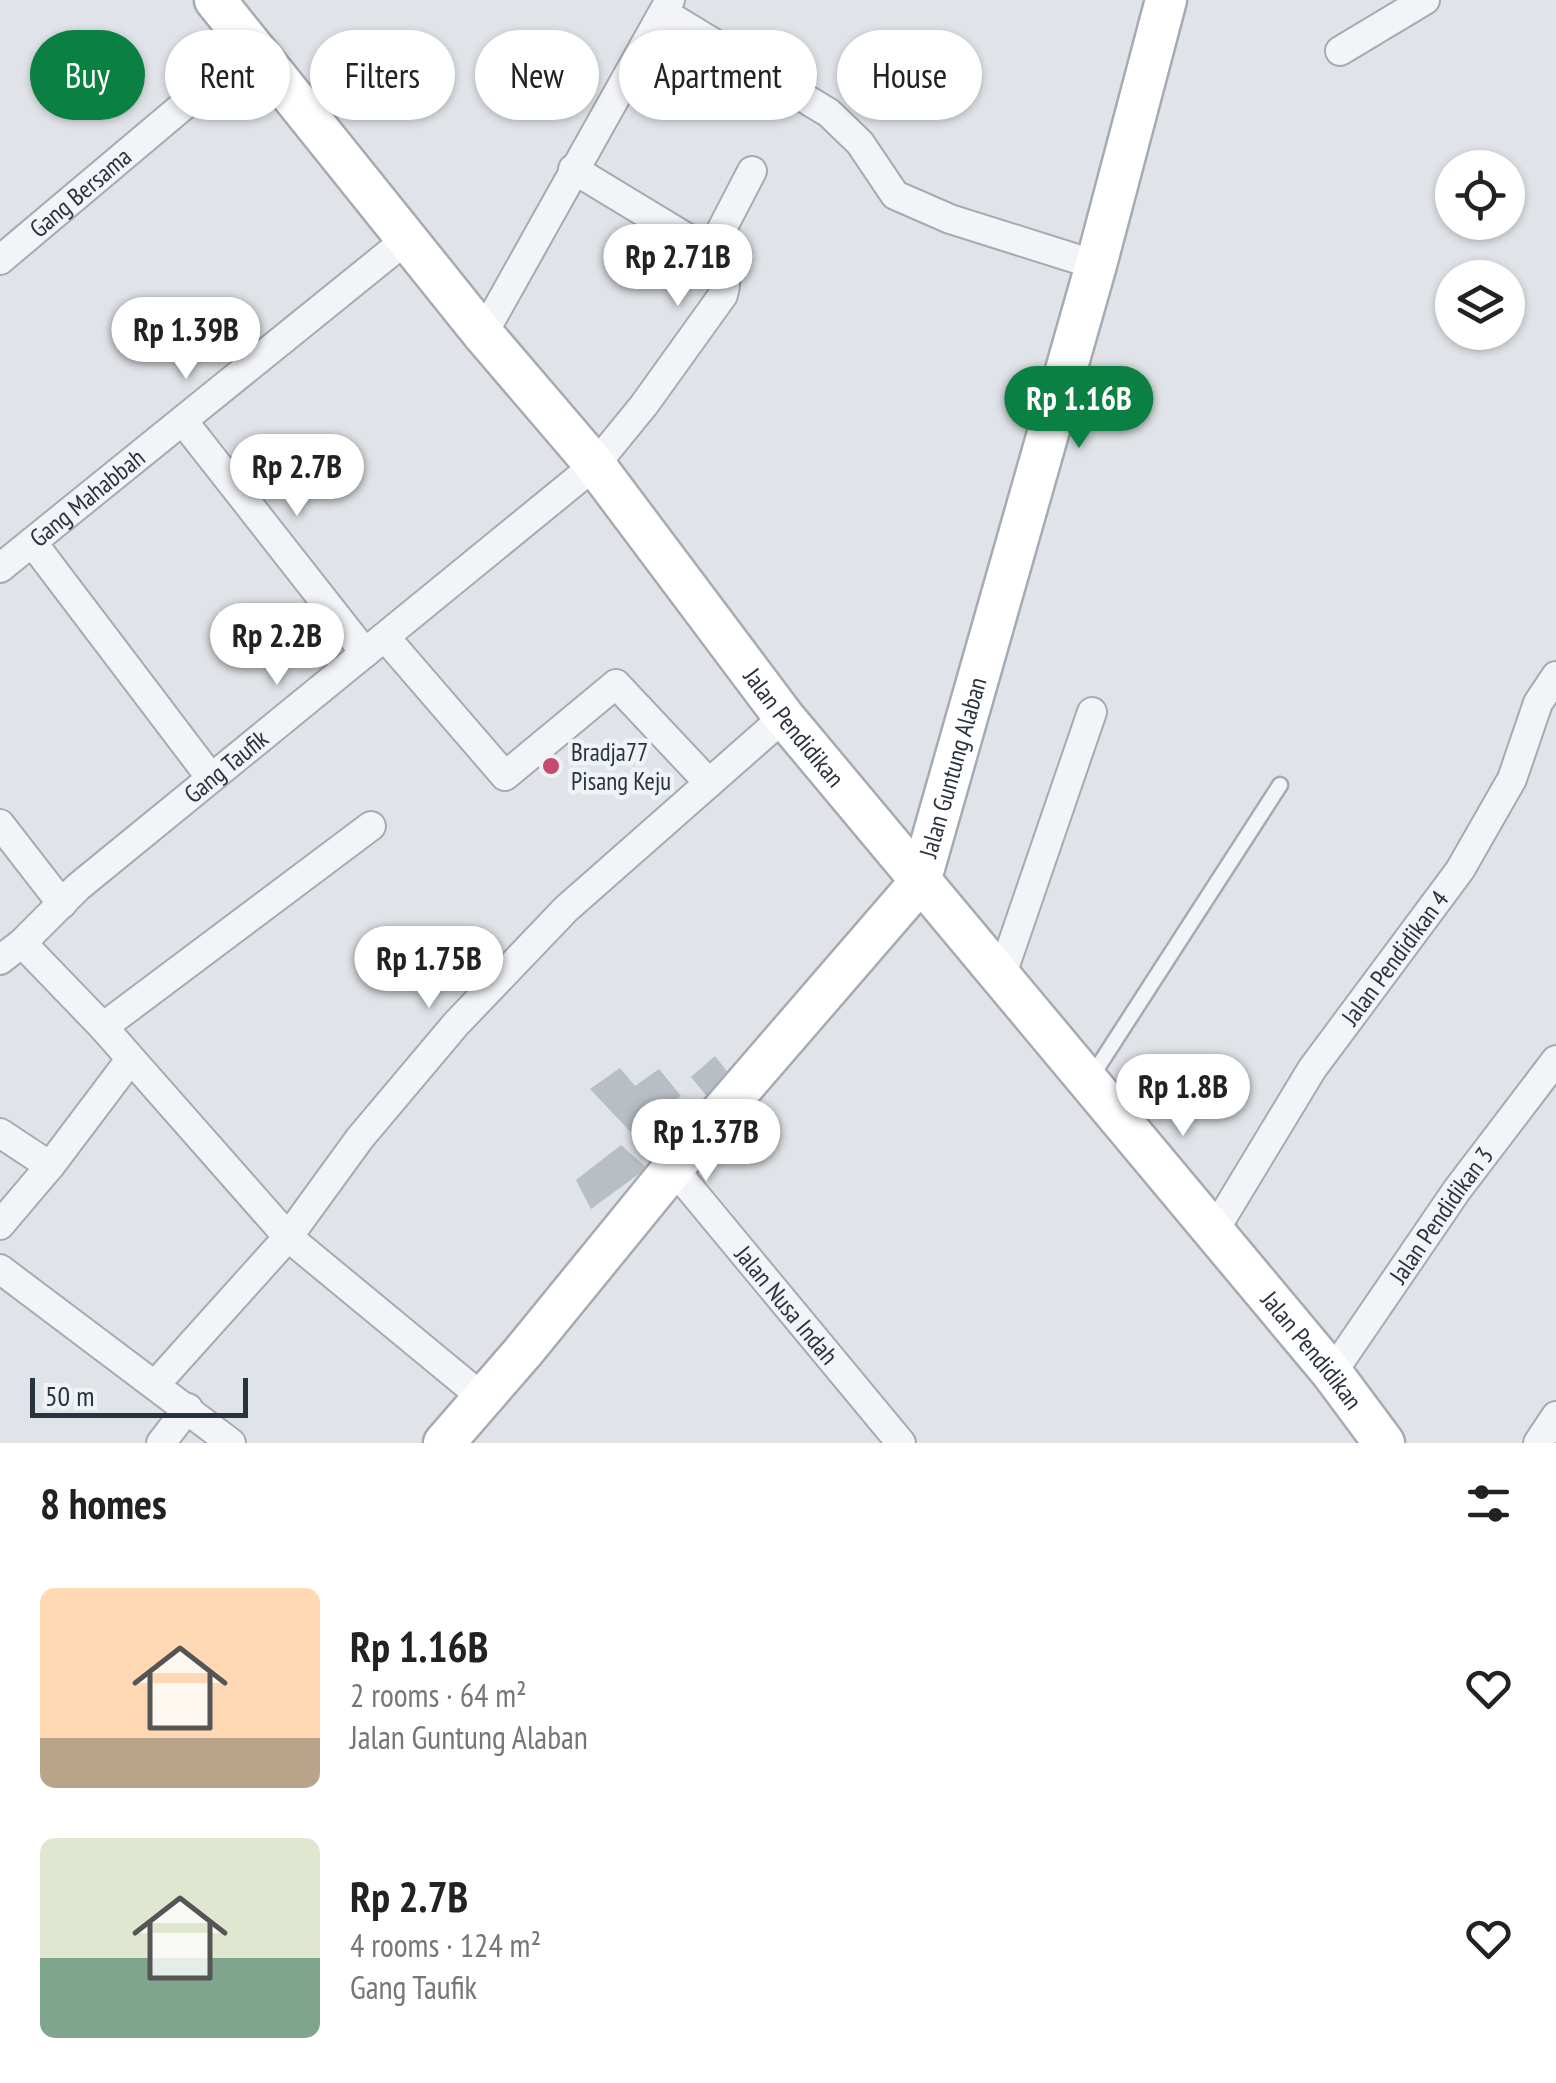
<!DOCTYPE html>
<html lang="en">
<head>
<meta charset="utf-8">
<style>
  :root { --surface:#fff; --page:#f6f6f6; --text:#222; --muted:#767676; --accent:#0b8043 }
  body { margin:0; font-family:"PT Sans Narrow",sans-serif; background:var(--page); color:var(--text); height:100vh; display:flex; flex-direction:column; font-size:38px; white-space:nowrap }
  * { box-sizing:border-box; margin:0 }
  p { font-size:32px; color:var(--muted) }
  .icon { flex:none; width:55px; height:55px; fill:none; stroke:currentColor; stroke-width:2; stroke-linecap:round; stroke-linejoin:round }
  .map { position:relative; height:1443px; overflow:hidden }
  .details { display:flex; flex-direction:column; background:var(--surface); flex:1 }
  .details>* { flex:none }
  .hud { position:absolute; left:30px; top:30px; width:1000px; height:90px; display:flex; gap:20px }
  .tools { position:absolute; left:1435px; top:150px; display:grid; gap:20px }
  .tools a { display:grid; place-items:center; width:90px; height:90px; border-radius:50%; background:var(--surface); box-shadow:0 2px 8px #0004; font-size:50px }
  .scale { position:absolute; left:30px; bottom:25px; width:218px; box-sizing:border-box; padding-left:10px; border:5px solid #29333e; border-top:0; font-size:28px; line-height:35px; white-space:nowrap; color:#29333e; -webkit-text-stroke:8px #eff3f6; paint-order:stroke }
  .price { position:absolute; translate:-50% -85px; padding:0 22px; border-radius:35px; background:#fff; color:#222; font-size:32px; line-height:65px; filter:drop-shadow(0 2px 5px #0008) }
  .price::after { content:''; position:absolute; left:50%; top:60px; width:30px; height:22px; margin-left:-15px; background:inherit; clip-path:polygon(0 0,100% 0,50% 100%) }
  .price.current { background:var(--accent); color:#fff }
  ul { padding:0; list-style:none }
  li { display:flex; align-items:center; gap:30px; height:250px; padding:0 40px }
  li span { display:grid; place-items:center; flex:none; width:280px; height:200px; border-radius:15px; color:#555 }
  li>.icon { margin-inline-start:auto }
  span .icon { width:120px; height:120px; fill:#fffc; stroke-width:1 }
  li b { font-size:42px }
  h2 { display:flex; justify-content:space-between; align-items:center; height:120px; padding:0 40px; font-size:42px }
  .chip { padding:0 35px; border-radius:45px; background:var(--surface); box-shadow:0 2px 8px #0004; font-size:35px; line-height:90px }
  .chip.current { background:var(--accent); color:#fff }
  .map>svg:first-child { display:block }
</style>
</head>
<body>
<div class="map">
<svg width="1556" height="1443" viewBox="0 0 1556 1443">
  <rect width="100%" height="100%" fill="#e0e4e8"/>
  <g fill="#b7bec4">
    <polygon points="715,1056 732,1078 709,1099 691,1077"/>
    <polygon points="620,1068 635,1086 659,1069 681,1096 657,1113 665,1123 641,1143 590,1089"/>
    <polygon points="621,1145 647,1168 591,1209 576,1180"/>
  </g>
  <g fill="none" stroke-linecap="round" stroke-linejoin="round">
    <g stroke="#a5abb2" stroke-width="19">
      <polyline id="lane" points="1092,1076 1280,785"/>
    </g>
    <g stroke="#a5abb2" stroke-width="32">
      <g id="street">
        <polyline points="664,13 829,113 860,143 895,195 950,219 1096,265"/>
        <polyline points="1340,51 1425,0"/>
        <polyline points="573,169 710,252"/>
        <path id="s1" d="M0,260L253,47"/>
        <polyline points="483,334 670,0"/>
        <polyline points="183,421 365,653"/>
        <polyline points="32,542 211,778"/>
        <path id="s2" d="M0,568L407,239"/>
        <polyline points="385,637 505,776 616,684 709,783"/>
        <polyline points="0,824 62,904"/>
        <polyline points="22,943 103,1027 288,1237 483,1398"/>
        <path id="s3" d="M0,960L22,943L78,887L595,465L644,405L723,295C729,275 723,268 710,252L752,171"/>
        <polyline points="1001,977 1092,712"/>
        <polyline points="103,1027 371,826"/>
        <polyline points="0,1133 50,1166"/>
        <path id="s4" d="M673,1168L901,1443"/>
        <polyline points="0,1225 50,1166 130,1060"/>
        <path id="s5" d="M1214,1231L1312,1069L1460,870L1512,779L1538,703L1556,676"/>
        <polyline points="0,1269 231,1443"/>
        <path id="s6" d="M1332,1373L1457,1190L1556,1060"/>
        <polyline points="155,1385 288,1237 360,1138 456,1024 566,909 784,717"/>
        <polyline points="161,1443 188,1408"/>
        <polyline points="1538,1443 1556,1416"/>
      </g>
    </g>
    <g stroke="#a5abb2" stroke-width="45">
      <g id="secondary">
        <path id="s7" d="M215,0L483,334L595,465L784,717L1332,1373L1384,1443"/>
        <path id="s8" d="M444,1443L523,1352L673,1168L920,882L1096,265L1166,0"/>
      </g>
    </g>
    <use href="#lane" stroke="#f2f4f7" stroke-width="14"/>
    <use href="#street" stroke="#f2f4f7" stroke-width="28"/>
    <use href="#secondary" stroke="#fff" stroke-width="40"/>
  </g>
  <circle fill="#c74b6c" stroke="#eff3f6" stroke-width="4" cx="551" cy="766" r="10"/>
  <g text-anchor="middle" dominant-baseline="central" stroke-width="9" stroke-linejoin="round" paint-order="stroke">
    <g font-size="25" fill="#29333e" stroke="#eff3f6">
      <text stroke="none"><textPath href="#s1" startOffset="105">Gang Bersama</textPath></text>
      <text stroke="none"><textPath href="#s2" startOffset="112">Gang Mahabbah</textPath></text>
      <text stroke="none"><textPath href="#s7" startOffset="930">Jalan Pendidikan</textPath></text>
      <text stroke="none"><textPath href="#s3" startOffset="298">Gang Taufik</textPath></text>
      <text stroke="none"><textPath href="#s8" startOffset="855">Jalan Guntung Alaban</textPath></text>
      <text stroke="none"><textPath href="#s5" startOffset="328">Jalan Pendidikan 4</textPath></text>
      <text stroke="none"><textPath href="#s6" startOffset="192">Jalan Pendidikan 3</textPath></text>
      <text stroke="none"><textPath href="#s4" startOffset="178">Jalan Nusa Indah</textPath></text>
      <text stroke="none"><textPath href="#s7" startOffset="1740">Jalan Pendidikan</textPath></text>
    </g>
    <g font-size="25" fill="#29333e" stroke="#eff3f6" text-anchor="start">
      <text x="571" y="752">Bradja77<tspan x="571" dy="29">Pisang Keju</tspan></text>
    </g>
  </g>
</svg>
<div class="tools">
<a><svg class="icon" aria-label="locate" viewBox="0 0 24 24"><circle cx="12" cy="12" r="6"/><path d="M12 2v4M12 18v4M2 12h4M18 12h4"/></svg></a>
<a><svg class="icon" aria-label="layers" viewBox="0 0 24 24"><path d="M12 4l9 5-9 5-9-5zM3 14l9 5 9-5"/></svg></a>
</div>
<div class="scale">50 m</div>
<b class="price" style="left:678px;top:309px">Rp 2.71B</b>
<b class="price" style="left:186px;top:382px">Rp 1.39B</b>
<b class="price current" style="left:1079px;top:451px">Rp 1.16B</b>
<b class="price" style="left:297px;top:519px">Rp 2.7B</b>
<b class="price" style="left:277px;top:688px">Rp 2.2B</b>
<b class="price" style="left:429px;top:1011px">Rp 1.75B</b>
<b class="price" style="left:1183px;top:1139px">Rp 1.8B</b>
<b class="price" style="left:706px;top:1184px">Rp 1.37B</b>
<div class="hud">
<a class="chip current">Buy</a>
<a class="chip">Rent</a>
<a class="chip">Filters</a>
<a class="chip">New</a>
<a class="chip">Apartment</a>
<a class="chip">House</a>
</div>
</div>
<section class="details">
<h2>8 homes<svg class="icon" aria-label="filters" viewBox="0 0 24 24"><path d="M4 7h16M4 17h16"/><circle cx="9" cy="7" r="2"/><circle cx="15" cy="17" r="2"/></svg></h2>
<ul>
<li><span style="background:linear-gradient(#ffd9b3 75%,#b9a48a 0)"><svg class="icon" aria-label="home" viewBox="0 0 24 24"><path d="M3 11l9-7 9 7M6 9v11h12V9"/></svg></span><div><b>Rp 1.16B</b><p>2 rooms · 64 m²</p><p>Jalan Guntung Alaban</p></div><svg class="icon" aria-label="heart" viewBox="0 0 24 24"><path d="M12 20l-8-8c-3-5 5-10 8-4 3-6 11-1 8 4z"/></svg></li>
<li><span style="background:linear-gradient(#dfe7d0 60%,#7fa58c 0)"><svg class="icon" aria-label="home" viewBox="0 0 24 24"><path d="M3 11l9-7 9 7M6 9v11h12V9"/></svg></span><div><b>Rp 2.7B</b><p>4 rooms · 124 m²</p><p>Gang Taufik</p></div><svg class="icon" aria-label="heart" viewBox="0 0 24 24"><path d="M12 20l-8-8c-3-5 5-10 8-4 3-6 11-1 8 4z"/></svg></li>
</ul>
</section>
</body>
</html>
